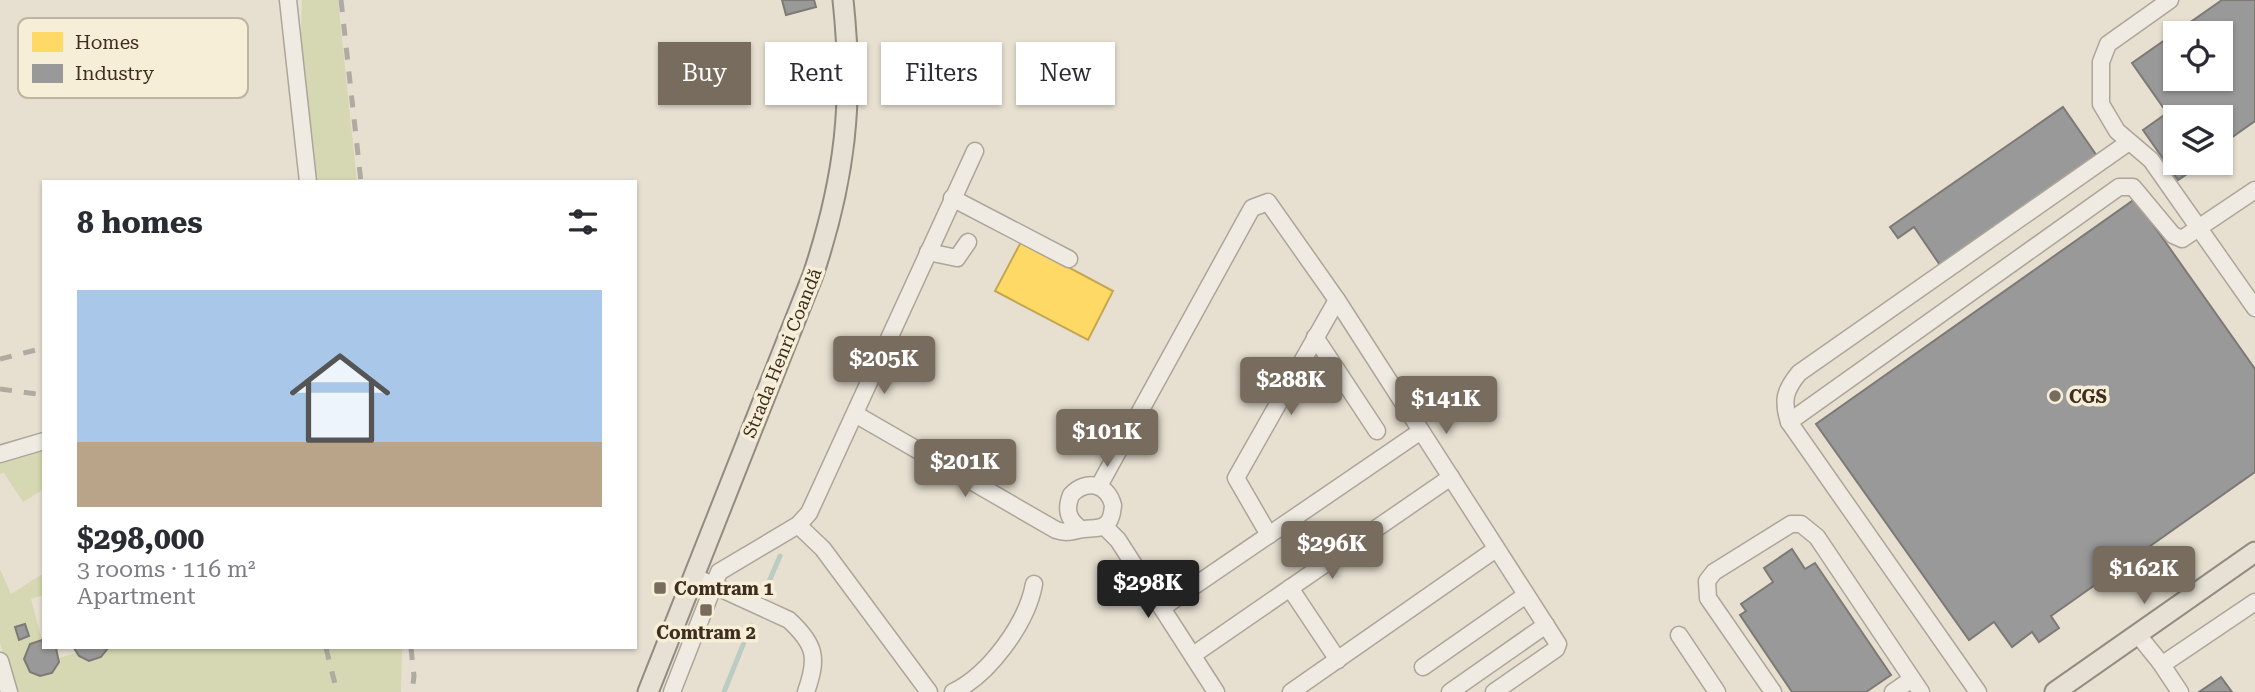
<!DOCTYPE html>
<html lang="en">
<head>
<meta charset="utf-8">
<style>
  :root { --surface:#fff; --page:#f2f2f3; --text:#2b2b33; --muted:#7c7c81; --line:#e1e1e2; --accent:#786c5e }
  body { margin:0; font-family:"Roboto Serif",serif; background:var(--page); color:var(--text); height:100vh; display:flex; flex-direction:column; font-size:26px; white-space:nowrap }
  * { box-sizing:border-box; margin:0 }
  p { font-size:23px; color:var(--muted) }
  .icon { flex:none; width:38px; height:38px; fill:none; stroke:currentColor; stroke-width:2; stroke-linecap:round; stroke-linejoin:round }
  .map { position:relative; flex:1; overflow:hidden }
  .panel { position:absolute; left:42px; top:180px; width:595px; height:469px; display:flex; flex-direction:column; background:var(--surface); border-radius:0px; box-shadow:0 2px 5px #0004 }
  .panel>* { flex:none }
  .top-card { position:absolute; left:658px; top:42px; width:665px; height:63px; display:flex; gap:14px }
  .buttons { position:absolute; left:2163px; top:21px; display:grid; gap:14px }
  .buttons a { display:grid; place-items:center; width:70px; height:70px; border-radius:0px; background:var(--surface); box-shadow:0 2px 5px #0004; font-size:35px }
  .price { position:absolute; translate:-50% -60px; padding:0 16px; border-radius:7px; background:var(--accent); color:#fff; font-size:23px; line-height:46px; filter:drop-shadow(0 2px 4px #0008) }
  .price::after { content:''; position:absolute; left:50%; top:42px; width:21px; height:16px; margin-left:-10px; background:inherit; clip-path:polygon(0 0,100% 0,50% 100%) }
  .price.current { background:#222; color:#fff }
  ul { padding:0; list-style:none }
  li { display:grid; align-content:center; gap:14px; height:371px; padding:0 35px }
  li+li { border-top:2px solid var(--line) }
  li span { display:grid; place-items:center; height:217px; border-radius:0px; color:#555 }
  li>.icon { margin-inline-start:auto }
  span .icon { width:126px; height:126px; fill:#fffc; stroke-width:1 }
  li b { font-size:30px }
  h2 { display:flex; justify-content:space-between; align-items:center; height:84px; padding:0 35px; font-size:30px }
  .pill { padding:0 24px; border-radius:0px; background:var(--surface); box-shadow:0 2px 5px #0004; font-size:24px; line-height:63px }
  .pill.current { background:var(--accent); color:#fff }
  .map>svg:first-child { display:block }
</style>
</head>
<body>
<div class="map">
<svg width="2255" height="692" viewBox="0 0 2255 692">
  <rect width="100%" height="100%" fill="#e7e0d1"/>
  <g fill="#d6d7b3">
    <polygon points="302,0 338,0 357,182 316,182 301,33"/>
    <polygon points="44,450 44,489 23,502 4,473 0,474 0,463"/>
    <polygon points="0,569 11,594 44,573 44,595 31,599 42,640 30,644 24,659 27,668 34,674 52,673 59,658 76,653 83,659 96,660 108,648 402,648 401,692 15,692 0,643"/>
  </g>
  <polygon fill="#ffd966" stroke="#c5a651" stroke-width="2" points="1021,242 1113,291 1088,340 995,291"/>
  <g fill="#999" stroke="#7d7975" stroke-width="2" fill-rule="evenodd">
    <polygon points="782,0 814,0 816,7 786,15"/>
    <path d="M2222,0H2255V121L2221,145V117H2175V163H2203L2178,180L2143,130L2167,113L2132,63ZM2175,33H2221V79H2175Z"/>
    <polygon points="2063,107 2097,156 1940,265 1914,227 1898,238 1890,227"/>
    <polygon points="2135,199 2255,369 2255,472 2051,616 2059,628 2039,642 2032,632 2012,647 1994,622 1969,640 1816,424"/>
    <polygon points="1792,549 1805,569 1815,563 1891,675 1866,692 1792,692 1740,615 1746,611 1741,604 1773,582 1764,568"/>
    <polygon points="25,624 29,636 19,640 15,627"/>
    <polygon points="42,640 44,648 56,648 59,662 52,673 40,676 30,672 24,659 30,644"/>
    <polygon points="74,648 73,648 108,648 101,657 89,661 79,656"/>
    <polygon points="2221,677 2232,692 2199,692"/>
  </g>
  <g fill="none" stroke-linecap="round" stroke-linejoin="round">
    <g stroke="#bcccc2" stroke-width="5">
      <polyline points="768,584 780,556"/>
      <polyline points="724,692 751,625"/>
    </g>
    <g stroke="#ada599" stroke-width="19">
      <g id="minor">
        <polyline points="288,0 308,182"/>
        <polyline points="2170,0 2108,44 2101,62 2101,104 2117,131 2151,160 2255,308"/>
        <polyline points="952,198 1069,259"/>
        <polyline points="928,252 957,258 968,242"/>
        <polyline points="1315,337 1377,431"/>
        <path d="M855,414L1056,530C1065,533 1070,532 1078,530C1097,526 1111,534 1113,505C1107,483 1086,479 1071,495C1065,510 1068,520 1081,529"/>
        <polyline points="1789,422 2119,187 2133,187 2173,235 2182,239 2255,190"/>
        <polyline points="0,454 44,441"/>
        <polyline points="1099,486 1252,208 1268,202 1337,300 1558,644 1556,649 1494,692"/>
        <polyline points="798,525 823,549 929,692"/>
        <polyline points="1104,526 1118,540 1216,692"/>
        <polyline points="1269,535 1236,478 1337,300"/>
        <path d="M693,576L789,620C816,645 818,658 806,692"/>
        <polyline points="1290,588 1338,660"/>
        <polyline points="1162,608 1421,431"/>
        <polyline points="1679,635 1717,692"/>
        <polyline points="2138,635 2160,662 2166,662 2255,602"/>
        <polyline points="1193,655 1451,477"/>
        <polyline points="0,661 9,692"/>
        <polyline points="2160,662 2180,692"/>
        <polyline points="1423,667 1526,595"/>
        <polyline points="672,692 719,572 798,525 809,513 975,151"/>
        <path d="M953,692C989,675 1027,623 1034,584"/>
        <polyline points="1291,692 1496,549"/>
        <polyline points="1450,692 1546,625"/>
        <polyline points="1773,692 1708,598 1707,581 1714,572 1791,524 1801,524 1817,537 1921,692"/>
        <polyline points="1893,692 1912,679"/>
        <path d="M1978,692L1789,422C1782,400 1785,390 1799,373L2129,142"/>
      </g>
    </g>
    <g stroke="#928b80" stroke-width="23">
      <g id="major">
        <path d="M648,692L813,275C845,179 854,101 843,0"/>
        <polyline points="2055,692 2255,552"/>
      </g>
    </g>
    <use href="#minor" stroke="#efebe3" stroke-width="16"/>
    <use href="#major" stroke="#e6e1d4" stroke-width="19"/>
    <g stroke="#afaaa2" stroke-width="5" stroke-dasharray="12 12" stroke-linecap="butt">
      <polyline points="341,0 361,182"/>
      <polyline points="0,359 44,348"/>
      <polyline points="0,389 44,395"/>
      <polyline points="326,648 337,692"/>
      <polyline points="411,648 414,676 412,692"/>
    </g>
  </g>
  <g fill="#786c5e" stroke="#f7eed8" stroke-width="2.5">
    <circle cx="2055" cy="396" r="7"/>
    <rect x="653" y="581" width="14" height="14" rx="3.5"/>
    <rect x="699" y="603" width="14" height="14" rx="3.5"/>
  </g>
  <g text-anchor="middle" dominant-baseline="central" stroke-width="7" stroke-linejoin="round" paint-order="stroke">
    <g font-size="18" fill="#3d2e20" stroke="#f7eed8">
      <text transform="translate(782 353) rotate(-68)">Strada Henri Coandă</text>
    </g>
    <g font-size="18" font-weight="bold" fill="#3d2e20" stroke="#f7eed8" text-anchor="start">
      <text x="2069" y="396">CGS</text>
      <text x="674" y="588">Comtram 1</text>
      <text x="706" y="632" text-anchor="middle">Comtram 2</text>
    </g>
  </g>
  <rect x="18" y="18" width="230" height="80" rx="10" fill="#f7eed8" stroke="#bfb4a1" stroke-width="2"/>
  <rect x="32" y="32" width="31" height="20" fill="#ffd966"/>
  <rect x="32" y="64" width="31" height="19" fill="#999"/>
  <g font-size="19" fill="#3d2e20">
    <text x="75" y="49">Homes</text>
    <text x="75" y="80">Industry</text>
  </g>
</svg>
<div class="buttons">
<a><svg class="icon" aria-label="locate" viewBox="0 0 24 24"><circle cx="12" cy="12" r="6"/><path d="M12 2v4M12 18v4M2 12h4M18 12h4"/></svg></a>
<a><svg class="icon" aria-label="layers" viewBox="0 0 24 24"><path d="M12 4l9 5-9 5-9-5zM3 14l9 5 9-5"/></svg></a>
</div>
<b class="price" style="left:884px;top:396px">$205K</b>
<b class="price" style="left:1291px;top:417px">$288K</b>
<b class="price" style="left:1446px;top:436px">$141K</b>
<b class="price" style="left:1107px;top:469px">$101K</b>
<b class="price" style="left:965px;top:499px">$201K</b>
<b class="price" style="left:1332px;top:581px">$296K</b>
<b class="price" style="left:2144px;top:606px">$162K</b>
<b class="price current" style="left:1148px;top:620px">$298K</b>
<div class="top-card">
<a class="pill current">Buy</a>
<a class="pill">Rent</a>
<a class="pill">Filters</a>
<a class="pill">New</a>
</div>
<section class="panel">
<h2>8 homes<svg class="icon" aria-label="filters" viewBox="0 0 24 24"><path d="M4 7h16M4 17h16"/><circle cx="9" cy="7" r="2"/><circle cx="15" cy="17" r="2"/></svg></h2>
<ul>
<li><span style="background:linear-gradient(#a9c7e8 70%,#b9a48a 0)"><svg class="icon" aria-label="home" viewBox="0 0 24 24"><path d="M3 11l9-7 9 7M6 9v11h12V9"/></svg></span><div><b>$298,000</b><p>3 rooms · 116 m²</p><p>Apartment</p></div></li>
</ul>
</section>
</div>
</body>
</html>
